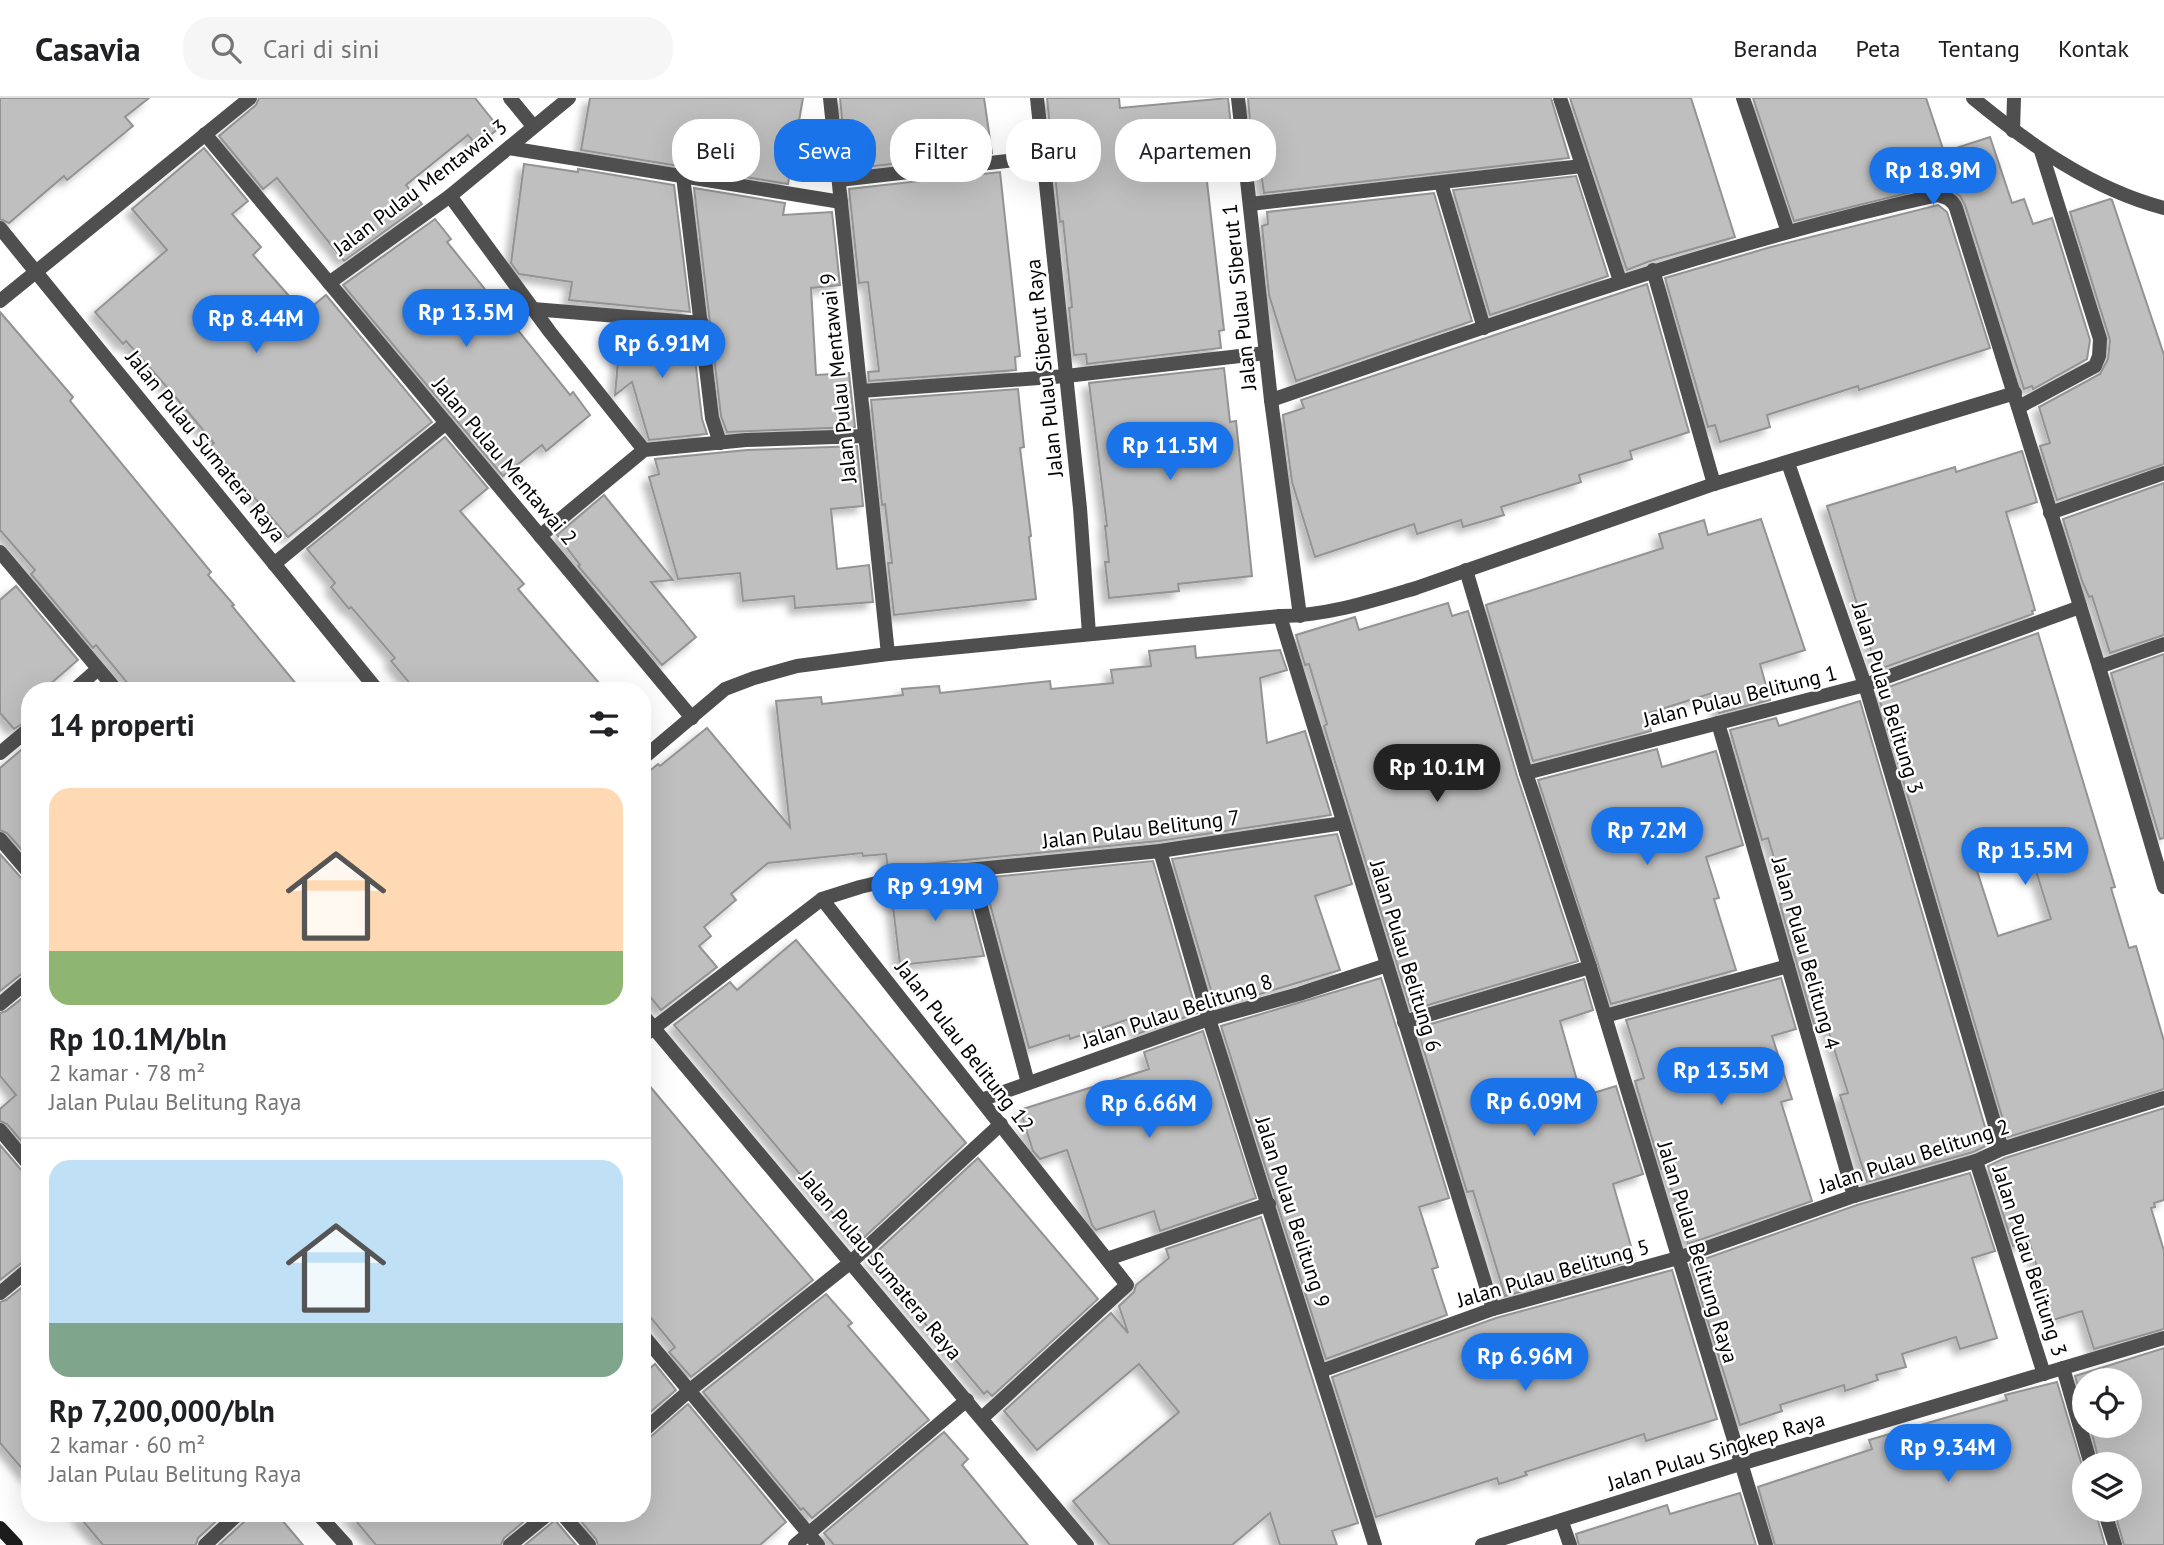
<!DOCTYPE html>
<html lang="id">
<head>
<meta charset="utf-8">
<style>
  :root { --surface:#fff; --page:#f6f6f6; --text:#202124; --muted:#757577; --line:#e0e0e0; --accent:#1a73e8 }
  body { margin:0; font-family:"PT Sans",sans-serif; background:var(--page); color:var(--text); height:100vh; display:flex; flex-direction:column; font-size:26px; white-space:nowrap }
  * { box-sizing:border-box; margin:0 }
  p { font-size:23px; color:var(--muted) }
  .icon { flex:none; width:38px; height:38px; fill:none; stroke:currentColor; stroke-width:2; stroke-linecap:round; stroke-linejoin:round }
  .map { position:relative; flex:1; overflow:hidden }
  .drawer { position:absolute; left:21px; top:584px; width:630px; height:840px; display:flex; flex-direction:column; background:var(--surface); border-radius:28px; box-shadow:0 7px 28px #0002 }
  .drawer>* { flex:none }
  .banner { position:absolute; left:672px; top:21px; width:665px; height:63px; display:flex; gap:14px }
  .tools { position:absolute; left:2072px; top:1270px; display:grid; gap:14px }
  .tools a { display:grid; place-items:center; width:70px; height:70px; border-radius:50%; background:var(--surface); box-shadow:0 7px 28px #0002; font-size:35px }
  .price { position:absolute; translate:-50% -60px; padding:0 16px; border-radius:24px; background:var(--accent); color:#fff; font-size:23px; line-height:46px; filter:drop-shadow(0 2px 4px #0008) }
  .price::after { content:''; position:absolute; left:50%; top:42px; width:21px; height:16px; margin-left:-10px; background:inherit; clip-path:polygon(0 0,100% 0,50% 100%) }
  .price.active { background:#222; color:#fff }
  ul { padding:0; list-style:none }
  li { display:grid; align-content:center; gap:14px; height:371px; padding:0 28px }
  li+li { border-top:2px solid var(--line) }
  li span { display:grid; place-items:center; height:217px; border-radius:21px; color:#555 }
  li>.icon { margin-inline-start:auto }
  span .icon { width:126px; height:126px; fill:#fffc; stroke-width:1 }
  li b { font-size:30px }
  h2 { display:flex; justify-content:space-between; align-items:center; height:84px; padding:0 28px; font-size:30px }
  .pill { padding:0 24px; border-radius:28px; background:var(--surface); box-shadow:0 7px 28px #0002; font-size:24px; line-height:63px }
  .pill.active { background:var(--accent); color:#fff }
  header { display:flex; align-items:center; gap:42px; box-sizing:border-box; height:98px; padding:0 35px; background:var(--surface); border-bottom:2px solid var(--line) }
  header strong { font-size:33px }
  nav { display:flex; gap:38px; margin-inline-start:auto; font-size:24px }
  .search { width:490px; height:63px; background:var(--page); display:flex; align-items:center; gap:18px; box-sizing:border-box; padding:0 24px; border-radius:28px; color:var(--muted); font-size:26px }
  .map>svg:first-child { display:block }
</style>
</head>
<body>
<header>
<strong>Casavia</strong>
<div class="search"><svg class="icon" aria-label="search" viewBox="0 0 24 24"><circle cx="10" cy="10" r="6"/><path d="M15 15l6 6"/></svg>Cari di sini</div>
<nav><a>Beranda</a><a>Peta</a><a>Tentang</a><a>Kontak</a></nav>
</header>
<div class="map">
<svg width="2164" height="1447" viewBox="0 0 2164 1447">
  <defs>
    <filter id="shadow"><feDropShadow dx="-6" dy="6" stdDeviation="3.5" flood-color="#0004"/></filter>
  </defs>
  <rect width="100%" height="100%" fill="#fff"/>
  <g fill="#bfbfbf" stroke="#939393" stroke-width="2" fill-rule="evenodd" filter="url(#shadow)">
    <polygon points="0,0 149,0 125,19 133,28 67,82 64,78 9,125 0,121"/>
    <polygon points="259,0 475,0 499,30 477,48 468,37 406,87 422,106 344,163 277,80 263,91 219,38 256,7"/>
    <polygon points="590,0 803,0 788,86 581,52"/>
    <polygon points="840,0 984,0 992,55 847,71"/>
    <polygon points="1047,0 1119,0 1120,10 1228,0 1232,37 1202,40 1224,232 1219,233 1221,250 1087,266 1086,256 1074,257 1069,210 1072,209 1063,123 1060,124"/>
    <polygon points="1248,0 1551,0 1569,60 1264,95 1255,34 1251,35"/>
    <polygon points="1570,0 1691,0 1735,139 1650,163 1627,172"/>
    <polygon points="1753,0 1926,0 1944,54 1990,39 2012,105 2024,101 2033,126 2052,120 2090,242 2087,261 2033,291 2032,288 2024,291 1965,107 1960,98 1951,92 1936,88 1794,123"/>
    <polygon points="204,50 248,103 232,116 261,149 253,157 304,215 326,197 432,324 288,439 210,348 214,345 173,296 126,243 123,246 95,214 167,152 132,111"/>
    <polygon points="524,66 578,74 578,71 674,87 690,214 569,202 572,184 519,176 511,165"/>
    <polygon points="1000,74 1020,258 1015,259 1016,272 869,283 868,274 879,273 868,184 859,185 849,91"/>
    <polygon points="1576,78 1608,178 1490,217 1453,92"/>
    <polygon points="694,90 785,105 783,117 832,114 840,187 811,190 816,277 849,275 855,329 727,334 721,318"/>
    <polygon points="1434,95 1472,223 1296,283 1269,197 1262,128 1268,126 1267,114"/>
    <polygon points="2110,101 2112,102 2164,257 2164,366 2057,402 2040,348 2050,345 2039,309 2100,276 2108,261 2110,242 2070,114"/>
    <polygon points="1938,107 1947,114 1990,250 1859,292 1858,288 1767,317 1770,329 1720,344 1715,327 1708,329 1665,180 1771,149"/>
    <polygon points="435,121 451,141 447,144 570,297 573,294 590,317 546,353 542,347 503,378 343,187"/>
    <polygon points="1647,186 1689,334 1630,353 1632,361 1579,377 1581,384 1501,409 1504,417 1463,429 1461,422 1417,436 1414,426 1315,459 1292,384 1283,317 1304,310 1301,302"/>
    <polygon points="0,214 73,299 70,303 211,474 208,477 234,507 232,508 302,593 134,593 96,547 93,550 31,476 35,472 0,432"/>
    <polygon points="621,228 692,234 702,321 707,336 649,342 632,284 615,297"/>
    <polygon points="1224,270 1230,324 1236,323 1252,478 1178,486 1179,493 1109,500 1105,464 1109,464 1105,428 1107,428 1089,285"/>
    <polygon points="1018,291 1024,349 1020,350 1031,438 1029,439 1036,501 894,517 888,465 892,465 885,406 882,407 871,302"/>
    <polygon points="445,339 488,390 460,413 524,486 518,491 606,593 416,593 391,563 395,560 351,509 349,511 331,489 335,485 307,451"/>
    <polygon points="857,348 863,408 831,411 837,471 869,467 873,504 795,510 794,498 743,503 740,475 678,481 649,379 659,376 655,361 747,352"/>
    <polygon points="2022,353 2037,404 2006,414 2031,498 2035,512 2032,513 2033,516 1877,572 1827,408 1955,369 1956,374"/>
    <polygon points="2164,385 2164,537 2110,555 2092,498 2089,499 2082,483 2063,421"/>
    <polygon points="604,397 673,482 651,484 696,539 662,567 578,468 580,467 557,437"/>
    <polygon points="1761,421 1805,552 1760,566 1770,602 1719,615 1712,595 1646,616 1651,633 1533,663 1486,507 1663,450 1659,436 1704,422 1708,437"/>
    <polygon points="16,488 78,562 42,593 30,593 30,621 14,631 0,615 0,502"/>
    <polygon points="1448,505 1452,518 1468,513 1517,678 1578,863 1411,912 1324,628 1327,626 1309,566 1305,567 1296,537 1355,519 1359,532"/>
    <path d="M2038,535L2115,789L2111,790L2129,850L2136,848L2164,943V991L2008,1039L1877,593ZM2024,735L2051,821L1998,838L1970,751Z"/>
    <polygon points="1195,548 1196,560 1280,552 1287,572 1260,580 1267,645 1305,633 1331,717 1159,743 905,768 888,772 886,756 863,758 862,755 768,765 731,796 736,802 704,829 711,838 699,848 717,869 661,912 642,889 642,679 658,666 660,668 707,630 790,729 776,603 821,599 822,606 903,597 902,591 939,588 940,595 1050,583 1051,591 1113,585 1111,572 1151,568 1149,553"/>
    <polygon points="2164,556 2164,740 2160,741 2111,575"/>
    <polygon points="1860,603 1990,1046 1973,1054 1867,1084 1840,997 1848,995 1825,922 1814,926 1780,806 1787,804 1768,740 1762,742 1730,632 1776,620 1779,628"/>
    <polygon points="30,643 30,761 7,735 0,732 0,670 27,647 26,646"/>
    <polygon points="1657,651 1662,669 1716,653 1743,747 1706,759 1719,800 1714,801 1736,872 1611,906 1538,682"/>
    <polygon points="1337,736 1352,786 1315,798 1340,872 1216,909 1172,761"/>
    <polygon points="0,756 23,782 30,785 30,872 24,874 0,893"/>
    <polygon points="1153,763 1197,915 1137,936 1132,920 1070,941 1069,937 1029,950 983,780"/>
    <polygon points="964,782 984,858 900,867 891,792 908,788"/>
    <polygon points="796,842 966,1045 858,1145 674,927 730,884 737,892"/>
    <polygon points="1381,880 1449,1100 1419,1109 1438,1169 1432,1171 1447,1217 1326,1261 1221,928"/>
    <polygon points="1781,880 1796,931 1772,938 1792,1001 1781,1004 1812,1103 1688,1146 1665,1070 1661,1071 1635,983 1644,980 1626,922"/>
    <polygon points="1584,881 1593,912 1560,923 1578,986 1582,984 1587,997 1616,988 1643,1076 1613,1086 1635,1162 1505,1198 1473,1093 1467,1094 1417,930"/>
    <polygon points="30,894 30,1053 7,1026 0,1023 0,1011 16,997 0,978 0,915 6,913"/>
    <polygon points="1203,933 1256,1100 1160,1133 1154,1113 1096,1132 1092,1127 1067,1052 1040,1061 1033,1053 1020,1012 1149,971 1144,954"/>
    <polygon points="642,979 813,1182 691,1279 669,1254 675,1249 642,1209"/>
    <polygon points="2164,1010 2164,1102 2154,1105 2155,1109 2151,1110 2164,1153 2164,1231 2094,1251 2082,1213 2053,1222 2029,1143 2013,1148 1988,1068 2005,1060"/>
    <polygon points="0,1047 23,1074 30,1077 30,1161 24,1163 0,1182"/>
    <polygon points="978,1060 1098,1201 992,1298 987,1293 984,1296 870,1160"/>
    <polygon points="1970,1075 1995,1153 1972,1160 1997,1240 1960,1251 1956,1239 1902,1256 1906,1269 1876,1277 1878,1282 1845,1293 1844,1287 1780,1307 1782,1313 1740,1327 1690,1166 1857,1107"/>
    <polygon points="1261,1119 1358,1425 1332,1433 1337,1447 1280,1447 1270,1415 1232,1447 1110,1447 1073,1403 1179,1314 1139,1266 1037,1352 1004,1313 1111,1215 1128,1235 1119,1208 1134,1194 1136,1187 1169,1160 1166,1151"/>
    <polygon points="1672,1172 1717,1321 1646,1343 1644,1336 1525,1374 1527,1377 1499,1386 1497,1380 1376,1419 1332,1279 1496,1220"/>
    <polygon points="30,1183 30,1380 0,1345 0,1204 6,1202"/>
    <polygon points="826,1196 852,1225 848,1228 929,1322 812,1420 803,1410 801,1412 703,1294"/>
    <polygon points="2164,1250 2164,1447 2124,1447 2114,1412 2130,1412 2130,1367 2100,1367 2090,1328 2130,1328 2130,1283 2084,1283 2084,1309 2075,1278"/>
    <polygon points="655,1266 676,1292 642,1321 642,1277"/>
    <polygon points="2057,1284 2084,1374 2084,1412 2095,1412 2105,1447 1775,1447 1758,1389 1872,1351 1869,1342 2007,1302 2005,1297"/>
    <polygon points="688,1306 786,1424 760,1447 598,1447 596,1441 575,1416 642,1416 642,1343 648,1341"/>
    <polygon points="944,1334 968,1361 962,1367 1028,1447 834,1447 824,1435"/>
    <polygon points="1740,1395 1756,1447 1579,1447 1576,1436 1667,1407 1670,1416"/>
    <polygon points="77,1416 224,1416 198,1440 196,1447 103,1447"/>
    <polygon points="247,1416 277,1416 303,1447 219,1447 245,1423"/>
    <polygon points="350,1416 533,1416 504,1440 501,1447 376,1447"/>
    <polygon points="555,1422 576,1447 525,1447 554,1423"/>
  </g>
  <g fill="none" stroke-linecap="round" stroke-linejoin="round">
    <g stroke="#4f4f4f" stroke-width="14">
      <polyline points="510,0 533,28"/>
      <polyline points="830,0 888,556"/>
      <polyline points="1037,0 1080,410 1089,536"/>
      <polyline points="1238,0 1271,302 1300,518"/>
      <polyline points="1560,0 1620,183"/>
      <polyline points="1743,0 1788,134"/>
      <path d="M1973,0C2030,47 2092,91 2164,110"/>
      <polyline points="2013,33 2014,0"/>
      <polyline points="205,36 692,620"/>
      <polyline points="509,50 841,104"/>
      <polyline points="683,78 712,320 720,345"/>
      <polyline points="839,82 1043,59"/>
      <polyline points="1441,85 1484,230"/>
      <polyline points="450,98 550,234 644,352"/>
      <polyline points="1250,106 1582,68"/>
      <polyline points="0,130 378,593"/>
      <polyline points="1653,172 1714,386"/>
      <polyline points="329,185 450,98 569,0"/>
      <polyline points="0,203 250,0"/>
      <polyline points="533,211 702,225"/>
      <polyline points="861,293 1066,278 1266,255"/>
      <path d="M1271,302C1491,227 1710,147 1938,97C1947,100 1952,101 1956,110L2099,569L2164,789"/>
      <polyline points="2019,309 2095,268 2099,258 2100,241 2041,53"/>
      <polyline points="1788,365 1865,587 2002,1051"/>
      <polyline points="2050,415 2164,375"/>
      <polyline points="540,438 644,352 746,342 865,338"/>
      <polyline points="0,454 117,593"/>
      <polyline points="274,466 446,325"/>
      <polyline points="1466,472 1526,675 1590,869 1766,1447"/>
      <polyline points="1280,518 1493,1211"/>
      <polyline points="2099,569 2164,546"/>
      <polyline points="73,593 98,571"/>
      <polyline points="1718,625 1854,1098"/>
      <polyline points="0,655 30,630"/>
      <path d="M642,661L725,591L754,580L797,568L888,556L1280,518C1326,518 1372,503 1416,490L1714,386L2015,295"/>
      <polyline points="1526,675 1865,587 2080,509"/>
      <polyline points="0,741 30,776"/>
      <polyline points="1160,753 1209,921 1375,1447"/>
      <polyline points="971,772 1028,985"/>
      <polyline points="822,801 1127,1187 982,1320"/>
      <polyline points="0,906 30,881"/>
      <polyline points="642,916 1087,1447"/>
      <polyline points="1605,918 1788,868"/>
      <polyline points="1404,924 1590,869"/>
      <polyline points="642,939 822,801 860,789 906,778 1160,753 1343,725"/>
      <polyline points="981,1002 1209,921 1299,896 1387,867"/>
      <polyline points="0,1032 30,1068"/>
      <polyline points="1976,1063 2044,1276"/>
      <polyline points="1107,1161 1269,1106"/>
      <polyline points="0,1195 30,1170"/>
      <polyline points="642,1236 818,1447"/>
      <polyline points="2063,1270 2091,1367"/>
      <polyline points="1321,1273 1493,1211 1678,1160 1854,1098 1976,1063 2002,1051 2164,1000"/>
      <polyline points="642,1334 690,1292 851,1164 1001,1026"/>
      <polyline points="2104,1412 2115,1447"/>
      <polyline points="318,1416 346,1447"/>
      <polyline points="562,1416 589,1447"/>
      <polyline points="1562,1424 1570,1447"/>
      <polyline points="205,1447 238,1416"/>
      <polyline points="510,1447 548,1416"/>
      <polyline points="795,1447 967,1302"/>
      <polyline points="1482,1447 1740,1366 2164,1240"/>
    </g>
    <polyline stroke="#1c1c1c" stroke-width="14" points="0,1430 16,1447"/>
  </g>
  <g text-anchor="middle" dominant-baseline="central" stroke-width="5" stroke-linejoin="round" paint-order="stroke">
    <g font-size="21" fill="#000" stroke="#fff">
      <text transform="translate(420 89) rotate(-37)">Jalan Pulau Mentawai 3</text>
      <text transform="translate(1239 199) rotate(-96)">Jalan Pulau Siberut 1</text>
      <text transform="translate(1044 270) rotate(-96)">Jalan Pulau Siberut Raya</text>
      <text transform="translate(838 280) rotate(-96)">Jalan Pulau Mentawai 9</text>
      <text transform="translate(206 348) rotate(51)">Jalan Pulau Sumatera Raya</text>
      <text transform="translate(505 363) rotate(50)">Jalan Pulau Mentawai 2</text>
      <text transform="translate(1740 598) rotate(-14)">Jalan Pulau Belitung 1</text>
      <text transform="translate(1888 600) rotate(73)">Jalan Pulau Belitung 3</text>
      <text transform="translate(1141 731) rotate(-7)">Jalan Pulau Belitung 7</text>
      <text transform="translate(1806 855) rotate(74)">Jalan Pulau Belitung 4</text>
      <text transform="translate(1406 858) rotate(73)">Jalan Pulau Belitung 6</text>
      <text transform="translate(1177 913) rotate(-18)">Jalan Pulau Belitung 8</text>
      <text transform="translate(965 948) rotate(52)">Jalan Pulau Belitung 12</text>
      <text transform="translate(1914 1058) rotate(-18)">Jalan Pulau Belitung 2</text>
      <text transform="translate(1293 1114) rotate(72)">Jalan Pulau Belitung 9</text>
      <text transform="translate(1698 1154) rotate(73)">Jalan Pulau Belitung Raya</text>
      <text transform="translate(2030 1163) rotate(72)">Jalan Pulau Belitung 3</text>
      <text transform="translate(881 1167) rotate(50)">Jalan Pulau Sumatera Raya</text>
      <text transform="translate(1553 1175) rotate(-16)">Jalan Pulau Belitung 5</text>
      <text transform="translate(1716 1353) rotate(-17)">Jalan Pulau Singkep Raya</text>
    </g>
  </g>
</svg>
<div class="tools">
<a><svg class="icon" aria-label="locate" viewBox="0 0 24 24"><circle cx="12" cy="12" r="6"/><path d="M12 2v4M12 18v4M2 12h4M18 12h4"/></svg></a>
<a><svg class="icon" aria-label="layers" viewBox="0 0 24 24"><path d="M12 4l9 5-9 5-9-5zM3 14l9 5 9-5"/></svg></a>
</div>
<b class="price" style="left:1933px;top:109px">Rp 18.9M</b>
<b class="price" style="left:466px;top:251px">Rp 13.5M</b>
<b class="price" style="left:256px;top:257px">Rp 8.44M</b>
<b class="price" style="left:662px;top:282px">Rp 6.91M</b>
<b class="price" style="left:1170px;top:384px">Rp 11.5M</b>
<b class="price active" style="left:1437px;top:706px">Rp 10.1M</b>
<b class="price" style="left:1647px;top:769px">Rp 7.2M</b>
<b class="price" style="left:2025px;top:789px">Rp 15.5M</b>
<b class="price" style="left:935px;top:825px">Rp 9.19M</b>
<b class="price" style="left:1721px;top:1009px">Rp 13.5M</b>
<b class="price" style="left:1534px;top:1040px">Rp 6.09M</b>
<b class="price" style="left:1149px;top:1042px">Rp 6.66M</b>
<b class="price" style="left:1525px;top:1295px">Rp 6.96M</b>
<b class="price" style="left:1948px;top:1386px">Rp 9.34M</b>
<div class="banner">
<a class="pill">Beli</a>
<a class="pill active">Sewa</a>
<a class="pill">Filter</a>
<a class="pill">Baru</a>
<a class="pill">Apartemen</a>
</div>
<section class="drawer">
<h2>14 properti<svg class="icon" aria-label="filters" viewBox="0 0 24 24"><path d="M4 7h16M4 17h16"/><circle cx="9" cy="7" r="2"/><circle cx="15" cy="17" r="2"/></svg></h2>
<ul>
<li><span style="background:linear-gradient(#ffd9b3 75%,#8fb573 0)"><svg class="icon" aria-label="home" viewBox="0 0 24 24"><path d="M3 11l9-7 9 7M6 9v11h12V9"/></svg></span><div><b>Rp 10.1M/bln</b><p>2 kamar · 78 m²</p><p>Jalan Pulau Belitung Raya</p></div></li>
<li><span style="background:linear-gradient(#bfe0f5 75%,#7fa58c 0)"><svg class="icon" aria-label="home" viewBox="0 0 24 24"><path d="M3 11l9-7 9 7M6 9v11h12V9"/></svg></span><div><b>Rp 7,200,000/bln</b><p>2 kamar · 60 m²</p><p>Jalan Pulau Belitung Raya</p></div></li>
</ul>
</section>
</div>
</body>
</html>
